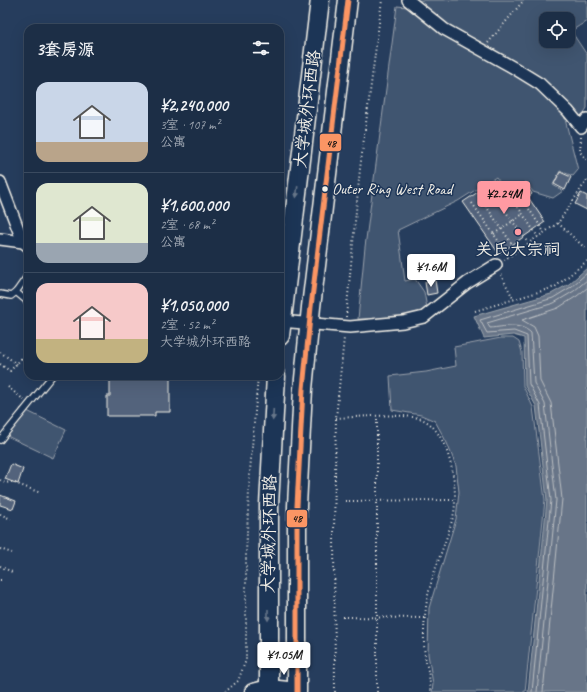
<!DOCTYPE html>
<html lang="zh">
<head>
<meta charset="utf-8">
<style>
  :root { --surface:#1c2e46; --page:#25364d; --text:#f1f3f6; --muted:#a0a8b3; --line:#3a4a5f; --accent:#ff9aa2 }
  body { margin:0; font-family:Caveat,"LXGW WenKai TC",sans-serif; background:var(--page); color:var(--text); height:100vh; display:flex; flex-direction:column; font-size:15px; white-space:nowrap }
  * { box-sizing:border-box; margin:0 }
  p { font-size:13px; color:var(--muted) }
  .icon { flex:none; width:22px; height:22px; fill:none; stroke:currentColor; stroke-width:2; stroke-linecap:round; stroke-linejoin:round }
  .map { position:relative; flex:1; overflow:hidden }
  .side { position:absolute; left:24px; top:24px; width:260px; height:356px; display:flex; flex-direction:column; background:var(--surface); border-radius:12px; box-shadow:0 4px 16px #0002,0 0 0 1px var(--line) }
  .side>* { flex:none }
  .controls { position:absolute; left:539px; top:12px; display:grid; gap:8px }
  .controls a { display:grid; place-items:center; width:36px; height:36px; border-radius:8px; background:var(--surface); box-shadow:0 4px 16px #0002,0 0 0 1px var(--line); font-size:20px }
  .price { position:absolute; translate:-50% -34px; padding:0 9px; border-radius:4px; background:#fff; color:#222; font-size:13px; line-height:26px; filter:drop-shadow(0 1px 2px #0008) }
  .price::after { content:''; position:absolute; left:50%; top:24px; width:12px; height:9px; margin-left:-6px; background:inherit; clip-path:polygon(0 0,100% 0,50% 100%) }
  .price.selected { background:var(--accent); color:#111 }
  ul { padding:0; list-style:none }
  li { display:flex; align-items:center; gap:12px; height:100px; padding:0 12px }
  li+li { border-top:1px solid var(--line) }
  li span { display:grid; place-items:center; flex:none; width:112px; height:80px; border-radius:12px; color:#555 }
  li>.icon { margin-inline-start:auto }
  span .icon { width:48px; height:48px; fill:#fffc; stroke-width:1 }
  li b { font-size:17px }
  h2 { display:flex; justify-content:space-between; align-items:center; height:48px; padding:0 12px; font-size:17px }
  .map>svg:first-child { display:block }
</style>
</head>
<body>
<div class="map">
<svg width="587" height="692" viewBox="0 0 587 692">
  <rect width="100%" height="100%" fill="#263d5d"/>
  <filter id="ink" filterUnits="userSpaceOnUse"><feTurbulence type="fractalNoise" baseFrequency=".025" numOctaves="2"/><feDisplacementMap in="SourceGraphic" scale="8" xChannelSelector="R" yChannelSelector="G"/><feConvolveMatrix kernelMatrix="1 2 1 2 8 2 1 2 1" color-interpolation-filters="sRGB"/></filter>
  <g filter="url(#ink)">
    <g fill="#40546f" stroke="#9aa2ac" fill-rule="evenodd">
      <path d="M418,0H587V21L571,31L587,55V108L581,117L544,80L447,26ZM546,19H568V41H546Z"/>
      <path d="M397,6L407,7L439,32L537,87L564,115L578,170L573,176L560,171L553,185L563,191L553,198L533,192L526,182L508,193L496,177L458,201L398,230L405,281L415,279L424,292L427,308C411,323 379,319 358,319L365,247Z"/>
      <polygon points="501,338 513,338 519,342 522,352 523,386 533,407 545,500 525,692 432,692 433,684 428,654 429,608 456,519 459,492 456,466 447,443 435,421 421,415 392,410 390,376 426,372 456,366 454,347"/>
      <polygon points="21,408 66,430 53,458 7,436"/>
    </g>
    <polygon fill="#677588" stroke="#9fa7ae" points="587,268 587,692 528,692 547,500 536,406 525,386 524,338 513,335 484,338 474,316 551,294 569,284"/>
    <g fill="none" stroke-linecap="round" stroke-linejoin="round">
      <g stroke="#bcbfc2" stroke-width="1">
        <polyline points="532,692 551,500 540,405 529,384 527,336 514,331 487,333 480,320 553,298 571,287 587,273"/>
        <path d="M537,692L556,500L545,404L534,383L531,333C520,322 504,327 490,328L487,323L554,303L574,291L587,280"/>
        <polyline points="543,692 562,499 551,403 540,381 538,336 534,327 522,320 558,308 577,296 587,288"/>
      </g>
    </g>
    <g fill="#52647b" stroke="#f4f1e8">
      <polygon points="560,172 571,177 565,190 554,184"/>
      <polygon points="496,180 507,196 525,183 532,194 528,197 545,222 499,254 463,202"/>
      <polygon points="581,193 587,196 587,210 575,204"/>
      <polygon points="435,280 437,293 427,295 425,282"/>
      <polygon points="113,376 170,377 170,412 155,412 155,416 107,416 107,396 110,396 110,377"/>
      <polygon points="11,464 23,469 18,484 5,479"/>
      <polygon points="0,495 16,501 13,509 0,505"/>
    </g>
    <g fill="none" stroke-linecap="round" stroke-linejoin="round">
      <g stroke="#f4f1e8" stroke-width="8">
        <g id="service">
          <polyline points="16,292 28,302"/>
          <polyline points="0,294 11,296 16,292 28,275"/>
          <polyline points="0,440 52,376"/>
        </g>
      </g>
      <g stroke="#f4f1e8" stroke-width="14">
        <g id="minor">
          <polyline points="408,0 444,29 514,68 540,84 568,111 581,127 587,119"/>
          <polyline points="0,182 23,242"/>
          <polyline points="0,239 23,242 28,246"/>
          <polyline points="280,321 350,327 403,322 424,317 467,283 496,265"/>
        </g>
      </g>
      <g stroke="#f4f1e8" stroke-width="19">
        <polyline id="secondary" points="253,692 269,688 297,691"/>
      </g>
      <g stroke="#f4f1e8" stroke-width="21">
        <g id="primary">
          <polyline points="280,336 320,0"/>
          <polyline points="269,692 269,505 276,376"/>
          <polyline points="297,692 297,506 303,389 311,307 348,0"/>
        </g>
      </g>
      <g stroke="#f4f1e8" stroke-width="2" stroke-dasharray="1 3" stroke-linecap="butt">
        <polyline points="488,43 524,0"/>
        <polyline points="581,137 580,152 587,160"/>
        <polyline points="491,191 528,243"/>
        <polyline points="479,196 517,251"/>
        <polyline points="528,200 518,207 538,237"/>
        <polyline points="472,203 509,256"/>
        <polyline points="529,209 544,232"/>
        <polyline points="558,223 587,250"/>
        <polyline points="494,234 523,214"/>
        <polyline points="504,260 558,223 587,180"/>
        <polyline points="501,275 514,300"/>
        <polyline points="475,311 555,287 587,261"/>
        <polyline points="346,317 360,169 382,0"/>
        <polyline points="0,352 17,364"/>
        <polyline points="21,359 28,352"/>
        <polyline points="0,364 10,371 21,359 28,365"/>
        <polyline points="8,387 24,400"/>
        <path d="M336,418C361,417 395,413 418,418C449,425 460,491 453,517C445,547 430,576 426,607C424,622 423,641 425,656C427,668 431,680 430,692"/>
        <polyline points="0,480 5,483 12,482 41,493"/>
        <polyline points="345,501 455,500"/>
        <polyline points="0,514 11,519"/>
        <polyline points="0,549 12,553"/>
        <polyline points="0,566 14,573"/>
        <polyline points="0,580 1,580"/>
        <polyline points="343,617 426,618"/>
        <polyline points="225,692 238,681 246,660 246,553 250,471 258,376"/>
        <polyline points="335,692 334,531 336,418 344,338"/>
        <polyline points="377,692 377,416"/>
      </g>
      <use href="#service" stroke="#1d3557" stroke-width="5.5"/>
      <use href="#minor" stroke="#1d3557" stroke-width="11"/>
      <use href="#secondary" stroke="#1d3557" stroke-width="16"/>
      <use href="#primary" stroke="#1d3557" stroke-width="18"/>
      <g stroke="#1d3557" stroke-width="8">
        <polyline id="bus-1" points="297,692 297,506 303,389 311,307 348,0"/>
      </g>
      <use href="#bus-1" stroke="#fb9564" stroke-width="5"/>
    </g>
    <defs><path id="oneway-solid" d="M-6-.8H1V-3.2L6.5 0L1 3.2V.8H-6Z"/></defs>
    <g fill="#68778a">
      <use href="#oneway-solid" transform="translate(297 192) rotate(97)"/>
      <use href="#oneway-solid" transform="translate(273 415) rotate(93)"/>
      <use href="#oneway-solid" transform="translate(268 615) rotate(90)"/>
    </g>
  </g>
  <circle fill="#f4f1e8" stroke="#1d3557" stroke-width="1.5" cx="325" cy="189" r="3.5"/>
  <circle fill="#ff9aa2" stroke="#1d3557" stroke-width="1.5" cx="518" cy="232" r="4"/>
  <g text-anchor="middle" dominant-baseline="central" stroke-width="3" stroke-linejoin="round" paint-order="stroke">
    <g font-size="16" fill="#f4f1e8" stroke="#1d3557" text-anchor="start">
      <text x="332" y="189">Outer Ring West Road</text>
    </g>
    <g font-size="17" fill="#f4f1e8" stroke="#1d3557">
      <text transform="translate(307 109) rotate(-83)">大学城外环西路</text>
      <text transform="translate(269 534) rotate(-89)">大学城外环西路</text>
    </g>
    <g font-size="17" fill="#f4f1e8" stroke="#1d3557">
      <text x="518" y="249">关氏大宗祠</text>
    </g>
  </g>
  <g stroke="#1d3557" stroke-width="1.5">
    <rect x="319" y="133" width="23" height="19" rx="4" fill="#fb9564"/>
    <rect x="286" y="509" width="22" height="19" rx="4" fill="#fb9564"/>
  </g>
  <g font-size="11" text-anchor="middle" font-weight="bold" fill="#111">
    <text x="331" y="147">48</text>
    <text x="297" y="522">48</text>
  </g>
</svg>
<div class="controls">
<a><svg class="icon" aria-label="locate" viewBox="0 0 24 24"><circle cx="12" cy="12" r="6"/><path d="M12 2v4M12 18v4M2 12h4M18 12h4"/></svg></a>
</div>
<b class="price selected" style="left:504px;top:215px">¥2.24M</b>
<b class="price" style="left:431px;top:288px">¥1.6M</b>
<b class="price" style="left:284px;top:676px">¥1.05M</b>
<section class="side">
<h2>3套房源<svg class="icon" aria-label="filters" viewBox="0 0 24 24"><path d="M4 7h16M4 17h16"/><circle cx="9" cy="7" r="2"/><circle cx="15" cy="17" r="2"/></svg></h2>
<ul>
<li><span style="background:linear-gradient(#c9d6e8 75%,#b9a48a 0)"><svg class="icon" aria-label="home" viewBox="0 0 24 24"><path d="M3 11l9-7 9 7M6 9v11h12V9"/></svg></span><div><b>¥2,240,000</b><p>3室 · 107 m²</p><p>公寓</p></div></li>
<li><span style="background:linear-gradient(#dfe7d0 75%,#9aa5b1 0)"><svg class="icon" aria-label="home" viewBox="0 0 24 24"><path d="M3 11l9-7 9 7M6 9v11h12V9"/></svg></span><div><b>¥1,600,000</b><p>2室 · 68 m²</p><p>公寓</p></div></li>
<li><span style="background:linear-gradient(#f6c9c9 70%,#c2b280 0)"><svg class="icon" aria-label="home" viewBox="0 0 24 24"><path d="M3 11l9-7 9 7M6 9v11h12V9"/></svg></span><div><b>¥1,050,000</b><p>2室 · 52 m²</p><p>大学城外环西路</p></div></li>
</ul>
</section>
</div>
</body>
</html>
